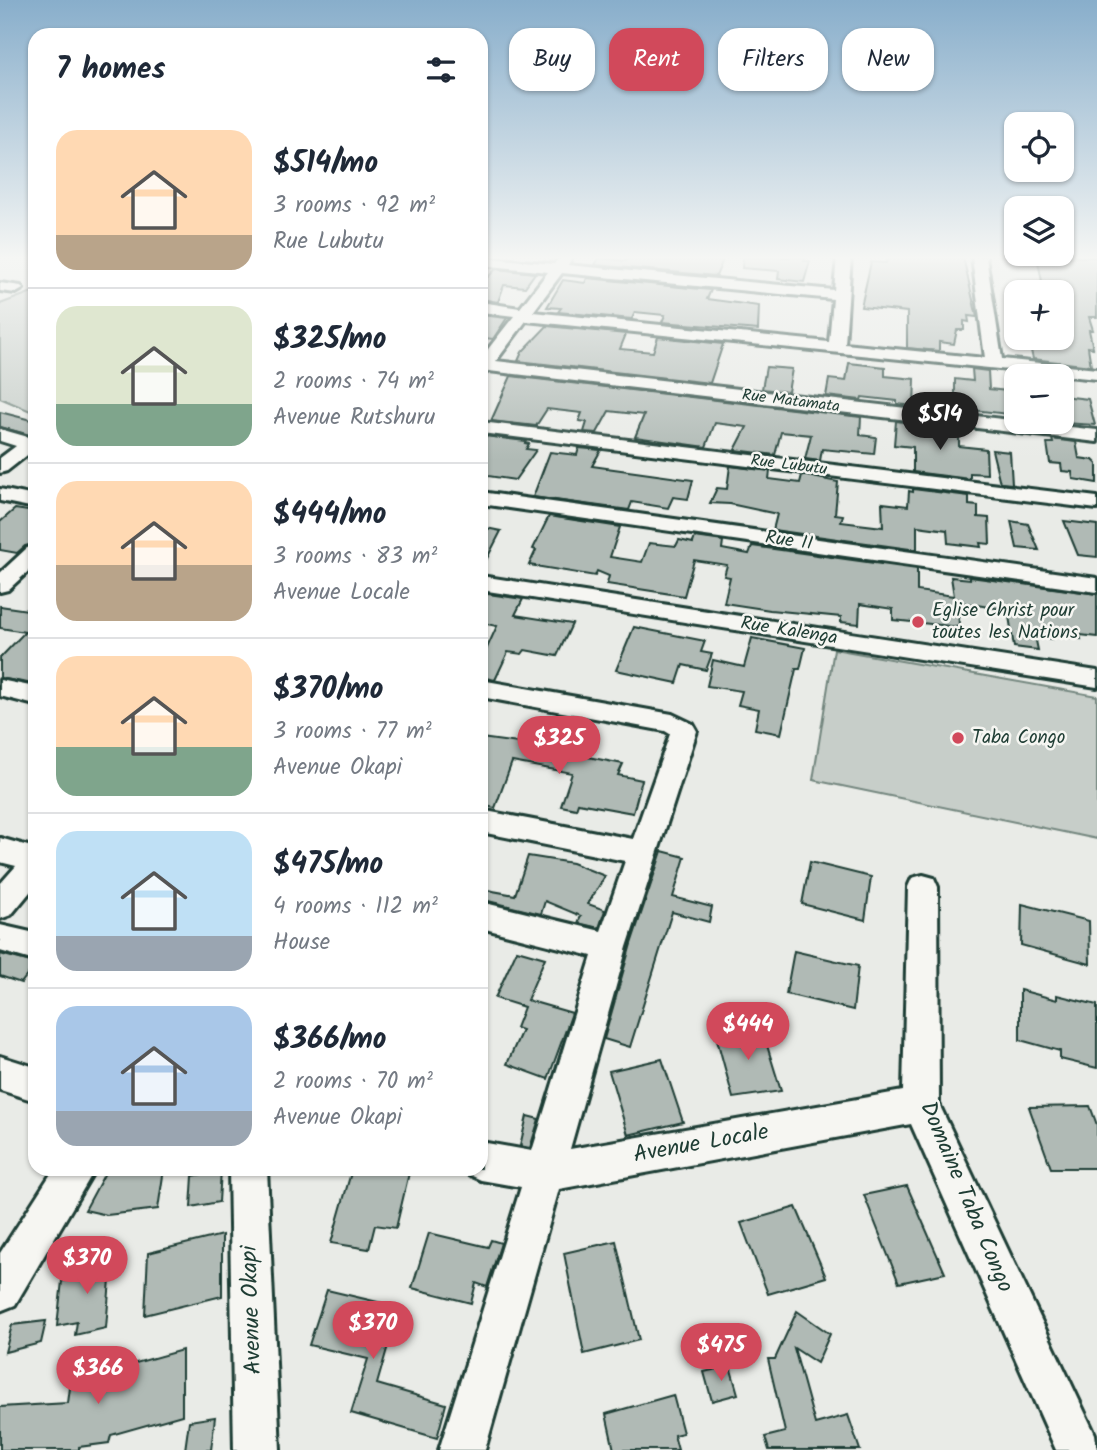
<!DOCTYPE html>
<html lang="en">
<head>
<meta charset="utf-8">
<style>
  :root { --surface:#fff; --page:#f2f2f3; --text:#1f2937; --muted:#747a83; --line:#e0e1e3; --accent:#d1495b }
  body { margin:0; font-family:Kalam,sans-serif; background:var(--page); color:var(--text); height:100vh; display:flex; flex-direction:column; font-size:26px; white-space:nowrap }
  * { box-sizing:border-box; margin:0 }
  p { font-size:23px; color:var(--muted) }
  .icon { flex:none; width:38px; height:38px; fill:none; stroke:currentColor; stroke-width:2; stroke-linecap:round; stroke-linejoin:round }
  .map { position:relative; flex:1; overflow:hidden }
  .sheet { position:absolute; left:28px; top:28px; width:460px; height:1148px; display:flex; flex-direction:column; background:var(--surface); border-radius:21px; box-shadow:0 2px 5px #0004 }
  .sheet>* { flex:none }
  .guide { position:absolute; left:509px; top:28px; width:481px; height:63px; display:flex; gap:14px }
  .fabs { position:absolute; left:1004px; top:112px; display:grid; gap:14px }
  .fabs a { display:grid; place-items:center; width:70px; height:70px; border-radius:14px; background:var(--surface); box-shadow:0 2px 5px #0004; font-size:35px }
  .price { position:absolute; translate:-50% -60px; padding:0 16px; border-radius:24px; background:var(--accent); color:#fff; font-size:23px; line-height:46px; filter:drop-shadow(0 2px 4px #0008) }
  .price::after { content:''; position:absolute; left:50%; top:42px; width:21px; height:16px; margin-left:-10px; background:inherit; clip-path:polygon(0 0,100% 0,50% 100%) }
  .price.current { background:#222; color:#fff }
  ul { padding:0; list-style:none }
  li { display:flex; align-items:center; gap:21px; height:175px; padding:0 28px }
  li+li { border-top:2px solid var(--line) }
  li span { display:grid; place-items:center; flex:none; width:196px; height:140px; border-radius:21px; color:#555 }
  li>.icon { margin-inline-start:auto }
  span .icon { width:84px; height:84px; fill:#fffc; stroke-width:1 }
  li b { font-size:30px }
  h2 { display:flex; justify-content:space-between; align-items:center; height:84px; padding:0 28px; font-size:30px }
  .chip { padding:0 24px; border-radius:21px; background:var(--surface); box-shadow:0 2px 5px #0004; font-size:24px; line-height:63px }
  .chip.current { background:var(--accent); color:#fff }
  .map>svg:first-child { display:block }
</style>
</head>
<body>
<div class="map">
<svg width="1097" height="1450" viewBox="0 0 1097 1450">
  <rect width="100%" height="100%" fill="#e9ebe7"/>
  <filter id="ink" filterUnits="userSpaceOnUse"><feTurbulence type="fractalNoise" baseFrequency=".0143" numOctaves="2"/><feDisplacementMap in="SourceGraphic" scale="14" xChannelSelector="R" yChannelSelector="G"/><feConvolveMatrix kernelMatrix="1 2 1 2 8 2 1 2 1" color-interpolation-filters="sRGB"/></filter>
  <g filter="url(#ink)">
    <g fill="#c7cec9" stroke="#73867e" stroke-width="2">
      <polygon points="35,291 35,413 0,398 0,304"/>
      <polygon points="834,649 1097,696 1097,839 813,780"/>
    </g>
    <g fill="#b0bab5" stroke="#1f3d34" stroke-width="2">
      <polygon points="631,257 668,260 692,257 723,260 716,276 595,265 599,258 626,261"/>
      <polygon points="743,257 805,257 804,261 810,261 804,282 778,279 779,271 742,268"/>
      <polygon points="887,257 963,257 977,317 968,316 969,322 964,321 964,330 957,330 954,344 939,342 939,351 907,348 907,312 861,307 871,262 886,263"/>
      <polygon points="1037,257 1097,257 1097,317 1089,317 1093,330 1089,330 1093,348 1088,347 1091,366 1033,359 1028,338 1062,338 1062,290 1043,286"/>
      <polygon points="496,269 535,273 525,287 504,285 498,302 481,299 481,277 488,277"/>
      <polygon points="587,278 711,290 707,299 759,306 758,330 662,322 665,315 635,312 632,319 558,312 561,308 547,307 563,280 585,283"/>
      <polygon points="481,315 507,318 493,339 485,338 484,343 481,343"/>
      <polygon points="547,326 626,334 620,349 653,352 658,337 723,344 710,383 518,361 522,352"/>
      <polygon points="849,363 885,367 885,376 915,379 914,406 897,404 897,401 862,397 861,400 826,396 829,379 846,381"/>
      <polygon points="766,367 792,369 788,392 762,389"/>
      <polygon points="972,369 988,371 989,389 1017,392 1017,415 955,408 955,379 973,381"/>
      <polygon points="511,376 861,417 860,435 876,437 874,454 822,449 820,461 805,459 811,435 781,432 775,455 735,450 747,427 715,423 706,447 635,437 644,415 609,411 597,433 584,432 587,422 579,421 582,413 547,409 536,426 491,421"/>
      <polygon points="1062,396 1088,399 1095,425 1048,422 1062,422"/>
      <polygon points="0,412 35,421 35,431 30,435 0,427"/>
      <polygon points="896,421 913,423 913,426 959,432 959,446 986,449 987,474 970,473 970,479 913,472 913,447 894,445"/>
      <polygon points="484,436 526,441 525,443 529,444 526,449 536,450 515,480 481,475 481,443"/>
      <polygon points="1052,439 1076,442 1079,458 1093,460 1097,464 1097,483 1073,479 1072,472 1062,471 1061,464 1050,463 1047,443 1053,443"/>
      <polygon points="579,448 601,450 592,466 693,480 688,499 673,497 668,508 632,502 629,510 533,497 550,452 577,455"/>
      <polygon points="992,450 1010,452 1012,484 1000,483"/>
      <polygon points="730,466 770,471 769,479 800,483 802,475 838,482 835,514 843,515 841,522 883,527 882,503 908,506 909,491 913,492 913,489 969,496 969,505 978,506 978,517 989,518 990,544 980,543 981,547 948,543 947,530 917,526 917,550 773,530 777,514 730,504 710,503 717,488 727,489"/>
      <polygon points="15,509 35,512 35,544 25,546 17,553 0,550 0,522"/>
      <polygon points="549,516 620,527 610,557 642,562 649,543 676,546 679,540 693,543 695,537 723,541 722,549 749,554 752,546 917,569 917,591 954,596 951,577 970,579 970,577 1097,594 1097,637 1080,635 1081,639 1052,635 1052,639 1035,636 1038,650 1014,647 1008,610 958,602 959,627 893,620 893,609 860,604 859,624 841,622 841,617 770,610 724,603 730,577 724,576 727,565 694,560 684,596 607,584 609,576 597,571 595,576 529,565 536,550 533,549"/>
      <polygon points="1011,521 1028,524 1039,550 1017,548"/>
      <polygon points="1064,521 1097,525 1097,557 1078,555"/>
      <polygon points="481,527 501,531 481,570"/>
      <polygon points="481,593 523,599 515,615 572,624 557,656 525,650 522,654 508,652 495,680 481,677 481,661 497,626 481,623"/>
      <polygon points="0,606 35,611 33,684 0,678 0,658 25,632 0,628"/>
      <polygon points="634,627 705,641 701,652 712,654 706,670 683,665 677,683 616,670"/>
      <polygon points="752,638 805,648 800,669 796,669 781,734 755,729 759,709 738,705 742,691 707,686 713,660 744,667"/>
      <polygon points="481,738 540,746 538,752 572,759 573,754 623,764 618,775 642,780 633,813 578,803 576,809 561,806 572,773 512,762 495,808 481,805"/>
      <polygon points="662,851 685,857 673,897 712,907 709,922 672,912 630,1047 604,1039 631,944"/>
      <polygon points="528,856 572,863 605,876 588,904 605,910 599,928 578,923 581,916 545,901 541,914 484,900 487,890 515,895"/>
      <polygon points="810,862 871,877 865,920 802,904"/>
      <polygon points="1022,904 1089,921 1090,964 1021,945"/>
      <polygon points="517,950 545,958 527,1000 572,1013 548,1079 507,1064 522,1030 516,1028 524,1007 495,998"/>
      <polygon points="794,951 858,966 853,1010 786,994"/>
      <polygon points="0,954 35,963 35,965 21,983 0,976"/>
      <polygon points="1020,990 1057,1000 1057,995 1097,1005 1097,1068 1060,1059 1060,1051 1020,1040"/>
      <polygon points="761,1026 781,1091 733,1098 715,1032"/>
      <polygon points="662,1059 683,1122 628,1135 609,1071"/>
      <polygon points="1090,1106 1097,1125 1097,1168 1051,1168 1029,1107"/>
      <polygon points="527,1116 539,1119 530,1148 520,1146"/>
      <polygon points="107,1169 164,1169 158,1209 107,1215 85,1210"/>
      <polygon points="352,1169 409,1173 396,1228 375,1225 369,1249 331,1243"/>
      <polygon points="221,1170 219,1202 191,1207 193,1176"/>
      <polygon points="907,1186 945,1273 899,1283 864,1195"/>
      <polygon points="796,1207 826,1277 768,1294 741,1223"/>
      <polygon points="429,1233 488,1247 491,1240 501,1243 487,1287 476,1283 471,1303 412,1288"/>
      <polygon points="222,1235 222,1296 145,1315 148,1253"/>
      <polygon points="616,1241 639,1340 584,1354 564,1253"/>
      <polygon points="112,1255 106,1328 75,1335 77,1322 57,1326 62,1281 73,1279 74,1264"/>
      <polygon points="327,1290 399,1307 377,1384 446,1404 437,1438 351,1413 368,1359 309,1345"/>
      <polygon points="797,1311 830,1334 817,1363 794,1348 815,1424 848,1415 860,1450 769,1450 765,1437 785,1432 768,1359 775,1359"/>
      <polygon points="46,1321 41,1343 5,1352 12,1325"/>
      <polygon points="182,1350 182,1415 111,1435 109,1443 79,1447 79,1450 0,1450 0,1407 68,1403 73,1365 112,1357 111,1370"/>
      <polygon points="730,1366 738,1394 712,1401 704,1372"/>
      <polygon points="673,1395 683,1433 674,1435 678,1450 614,1450 606,1414"/>
      <polygon points="215,1417 211,1450 185,1450 189,1421"/>
    </g>
    <g fill="none" stroke-linecap="round" stroke-linejoin="round">
      <g stroke="#1f3d34" stroke-width="6">
        <g id="minor">
          <path d="M481,257L554,264L560,257H572L568,265L834,290L837,257H851L845,344L985,358L972,257H986L1002,359L1097,369V379L526,321L496,361L1097,430V442L489,371L481,375V358L514,316L481,312V302L520,308L548,272L481,265ZM562,273L833,299L829,342L533,312Z"/>
          <polygon points="0,283 21,286 23,289 16,293 0,291"/>
          <polygon points="481,422 1097,497 1097,509 481,433"/>
          <polygon points="0,429 35,439 35,449 7,471 0,473 0,458 16,446 0,441"/>
          <polygon points="0,489 35,496 35,508 0,501"/>
          <polygon points="481,492 1097,578 1097,592 481,504"/>
          <polygon points="35,546 35,565 8,590 0,592 0,573 27,548"/>
          <polygon points="481,576 1097,671 1097,687 481,590"/>
          <polygon points="0,680 35,687 35,705 0,696"/>
          <polygon points="481,680 672,714 693,724 697,731 627,947 570,1149 903,1091 908,887 912,878 923,875 934,878 938,887 939,1104 1095,1434 1097,1450 1056,1450 911,1124 559,1189 485,1450 439,1450 521,1187 481,1180 468,1174 465,1169 481,1169 481,1142 532,1151 592,956 481,928 481,902 601,931 625,861 481,832 481,810 633,839 670,734 665,731 481,697"/>
          <polygon points="0,838 35,848 35,886 11,915 0,919 0,884 16,866 0,862"/>
          <polygon points="0,925 35,933 35,961 0,951"/>
          <polygon points="0,1056 35,1067 35,1101 0,1090"/>
          <polygon points="54,1169 95,1169 15,1305 0,1311 0,1253"/>
          <polygon points="229,1169 267,1169 280,1450 234,1450"/>
        </g>
      </g>
      <use href="#minor" fill="#f6f6f2" fill-rule="evenodd"/>
    </g>
  </g>
  <linearGradient id="sky" x2="0" y2="1"><stop stop-color="#88aecb"/><stop offset="0.56" stop-color="#f5f6f4"/><stop offset="1" stop-color="#f5f6f4" stop-opacity="0"/></linearGradient>
  <rect width="1097" height="460" fill="url(#sky)"/>
  <g fill="#d1495b" stroke="#f6f6f2" stroke-width="2.5">
    <circle cx="918" cy="622" r="7"/>
    <circle cx="958" cy="738" r="7"/>
  </g>
  <g text-anchor="middle" dominant-baseline="central" stroke-width="5" stroke-linejoin="round" paint-order="stroke">
    <g font-size="16" fill="#1f3d34" stroke="#f6f6f2">
      <text transform="translate(791 401) rotate(7)">Rue Matamata</text>
      <text transform="translate(789 465) rotate(7)">Rue Lubutu</text>
    </g>
    <g font-size="19" fill="#1f3d34" stroke="#f6f6f2">
      <text transform="translate(789 541) rotate(8)">Rue II</text>
      <text transform="translate(789 631) rotate(9)">Rue Kalenga</text>
    </g>
    <g font-size="19" fill="#1f3d34" stroke="#f6f6f2" text-anchor="start">
      <text x="932" y="611">Eglise Christ pour<tspan x="932" dy="22">toutes les Nations</tspan></text>
      <text x="972" y="738">Taba Congo</text>
    </g>
    <g font-size="23" fill="#1f3d34" stroke="#f6f6f2">
      <text transform="translate(701 1144) rotate(-10)">Avenue Locale</text>
      <text transform="translate(966 1197) rotate(67)">Domaine Taba Congo</text>
      <text transform="translate(252 1310) rotate(-92)">Avenue Okapi</text>
    </g>
  </g>
</svg>
<div class="fabs">
<a><svg class="icon" aria-label="locate" viewBox="0 0 24 24"><circle cx="12" cy="12" r="6"/><path d="M12 2v4M12 18v4M2 12h4M18 12h4"/></svg></a>
<a><svg class="icon" aria-label="layers" viewBox="0 0 24 24"><path d="M12 4l9 5-9 5-9-5zM3 14l9 5 9-5"/></svg></a>
<a>+</a>
<a>−</a>
</div>
<b class="price current" style="left:940px;top:452px">$514</b>
<b class="price" style="left:559px;top:776px">$325</b>
<b class="price" style="left:748px;top:1062px">$444</b>
<b class="price" style="left:87px;top:1296px">$370</b>
<b class="price" style="left:373px;top:1361px">$370</b>
<b class="price" style="left:721px;top:1383px">$475</b>
<b class="price" style="left:98px;top:1406px">$366</b>
<div class="guide">
<a class="chip">Buy</a>
<a class="chip current">Rent</a>
<a class="chip">Filters</a>
<a class="chip">New</a>
</div>
<section class="sheet">
<h2>7 homes<svg class="icon" aria-label="filters" viewBox="0 0 24 24"><path d="M4 7h16M4 17h16"/><circle cx="9" cy="7" r="2"/><circle cx="15" cy="17" r="2"/></svg></h2>
<ul>
<li><span style="background:linear-gradient(#ffd9b3 75%,#b9a48a 0)"><svg class="icon" aria-label="home" viewBox="0 0 24 24"><path d="M3 11l9-7 9 7M6 9v11h12V9"/></svg></span><div><b>$514/mo</b><p>3 rooms · 92 m²</p><p>Rue Lubutu</p></div></li>
<li><span style="background:linear-gradient(#dfe7d0 70%,#7fa58c 0)"><svg class="icon" aria-label="home" viewBox="0 0 24 24"><path d="M3 11l9-7 9 7M6 9v11h12V9"/></svg></span><div><b>$325/mo</b><p>2 rooms · 74 m²</p><p>Avenue Rutshuru</p></div></li>
<li><span style="background:linear-gradient(#ffd9b3 60%,#b9a48a 0)"><svg class="icon" aria-label="home" viewBox="0 0 24 24"><path d="M3 11l9-7 9 7M6 9v11h12V9"/></svg></span><div><b>$444/mo</b><p>3 rooms · 83 m²</p><p>Avenue Locale</p></div></li>
<li><span style="background:linear-gradient(#ffd9b3 65%,#7fa58c 0)"><svg class="icon" aria-label="home" viewBox="0 0 24 24"><path d="M3 11l9-7 9 7M6 9v11h12V9"/></svg></span><div><b>$370/mo</b><p>3 rooms · 77 m²</p><p>Avenue Okapi</p></div></li>
<li><span style="background:linear-gradient(#bfe0f5 75%,#9aa5b1 0)"><svg class="icon" aria-label="home" viewBox="0 0 24 24"><path d="M3 11l9-7 9 7M6 9v11h12V9"/></svg></span><div><b>$475/mo</b><p>4 rooms · 112 m²</p><p>House</p></div></li>
<li><span style="background:linear-gradient(#a9c7e8 75%,#9aa5b1 0)"><svg class="icon" aria-label="home" viewBox="0 0 24 24"><path d="M3 11l9-7 9 7M6 9v11h12V9"/></svg></span><div><b>$366/mo</b><p>2 rooms · 70 m²</p><p>Avenue Okapi</p></div></li>
</ul>
</section>
</div>
</body>
</html>
